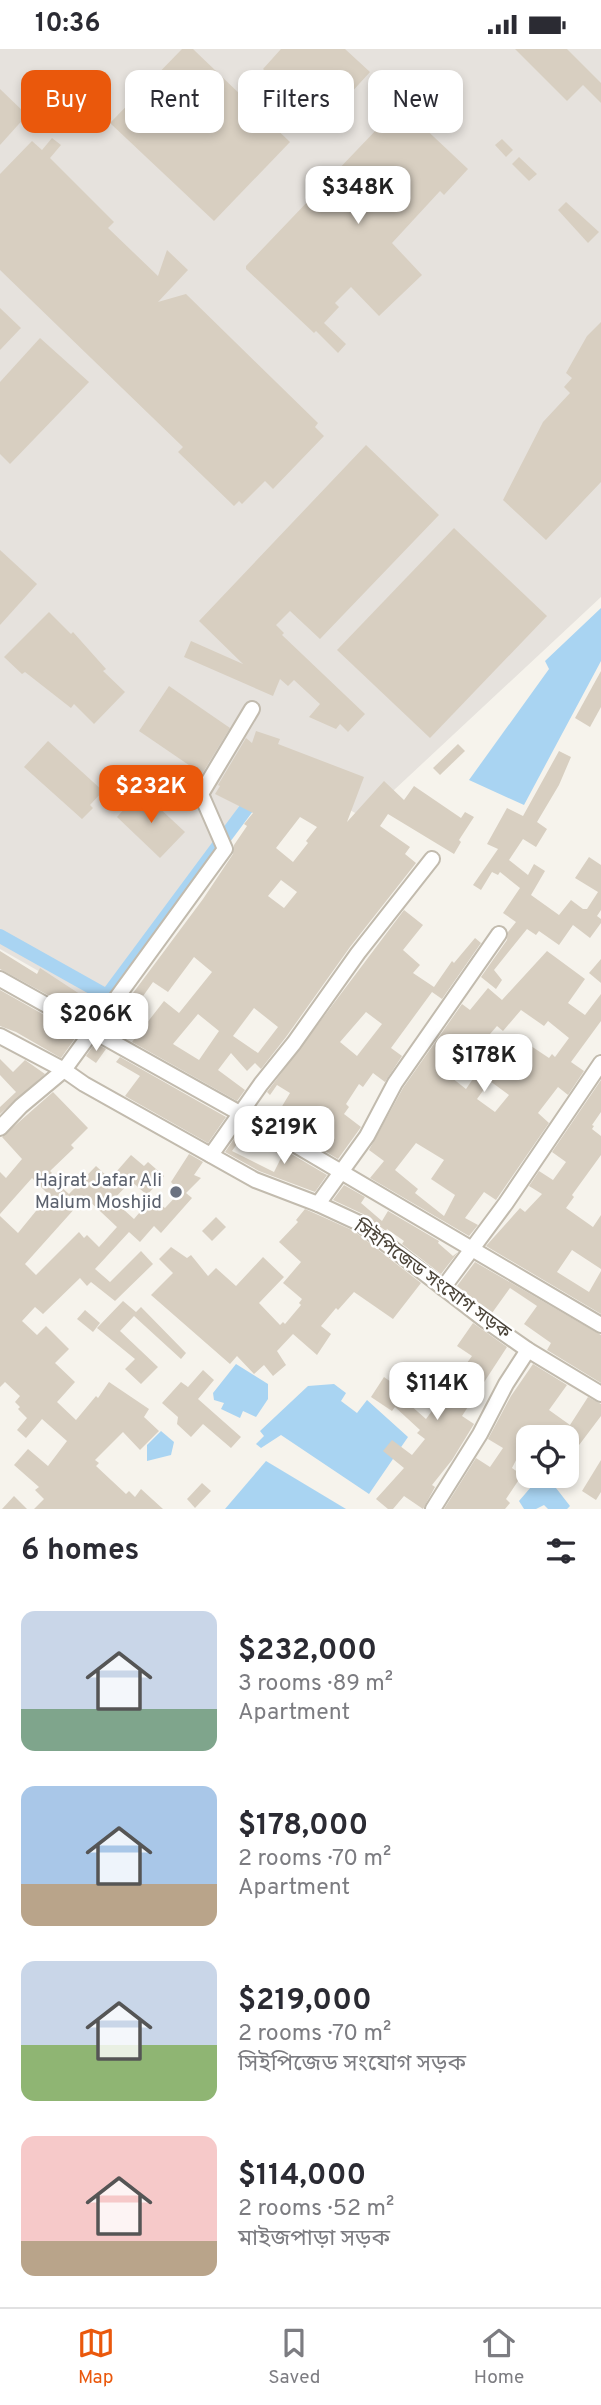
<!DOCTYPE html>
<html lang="en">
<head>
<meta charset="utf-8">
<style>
  :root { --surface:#fff; --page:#f7f7f7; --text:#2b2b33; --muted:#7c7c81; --line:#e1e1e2; --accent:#ea580c }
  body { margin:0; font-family:Overpass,"Noto Sans Bengali",sans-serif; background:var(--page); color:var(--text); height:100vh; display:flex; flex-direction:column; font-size:26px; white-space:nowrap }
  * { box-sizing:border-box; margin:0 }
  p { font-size:23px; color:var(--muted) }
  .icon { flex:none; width:38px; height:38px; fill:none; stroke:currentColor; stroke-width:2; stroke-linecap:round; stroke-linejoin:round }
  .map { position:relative; height:1460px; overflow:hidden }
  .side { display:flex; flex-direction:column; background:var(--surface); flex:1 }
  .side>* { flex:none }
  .hud { position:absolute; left:21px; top:21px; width:560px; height:63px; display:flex; gap:14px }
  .fabs { position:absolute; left:516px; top:1376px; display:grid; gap:14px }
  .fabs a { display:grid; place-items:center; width:63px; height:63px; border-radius:14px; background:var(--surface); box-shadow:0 4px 10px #0003; font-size:35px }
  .price { position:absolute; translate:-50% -60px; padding:0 16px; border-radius:14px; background:#fff; color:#222; font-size:23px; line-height:46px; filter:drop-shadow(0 2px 4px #0008) }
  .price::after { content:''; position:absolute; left:50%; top:42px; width:21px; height:16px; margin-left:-10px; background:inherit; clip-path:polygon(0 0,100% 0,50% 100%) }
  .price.active { background:var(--accent); color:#fff }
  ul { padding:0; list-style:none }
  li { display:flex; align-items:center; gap:21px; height:175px; padding:0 21px }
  li span { display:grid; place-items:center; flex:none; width:196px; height:140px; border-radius:14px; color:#555 }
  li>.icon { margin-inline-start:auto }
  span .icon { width:84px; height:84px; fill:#fffc; stroke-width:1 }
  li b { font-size:30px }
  h2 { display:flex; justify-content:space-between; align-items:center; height:84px; padding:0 21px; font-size:30px }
  .tag { padding:0 24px; border-radius:14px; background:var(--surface); box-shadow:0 4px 10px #0003; font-size:24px; line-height:63px }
  .tag.active { background:var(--accent); color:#fff }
  .status { display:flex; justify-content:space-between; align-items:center; height:49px; padding:0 35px; background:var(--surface); direction:ltr }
  .status svg { height:19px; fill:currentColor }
  .dock { display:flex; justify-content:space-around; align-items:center; height:98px; border-top:2px solid var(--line); background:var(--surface); font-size:19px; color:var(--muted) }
  .dock a { display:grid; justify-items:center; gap:4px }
  .dock .active { color:var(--accent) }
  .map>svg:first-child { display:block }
</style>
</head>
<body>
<div class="status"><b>10:36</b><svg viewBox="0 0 49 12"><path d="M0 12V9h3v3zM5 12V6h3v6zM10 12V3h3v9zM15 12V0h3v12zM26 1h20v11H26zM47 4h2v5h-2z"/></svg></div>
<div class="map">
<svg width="601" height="1460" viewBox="0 0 601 1460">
  <rect width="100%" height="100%" fill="#f6f3ec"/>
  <polygon fill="#e6e2dd" points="0,0 601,0 601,548 364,769 267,714 225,779 98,956 0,900"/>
  <g fill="#a9d4f2">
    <polygon points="601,559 601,612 524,756 469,731 549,620 545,612"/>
    <polygon points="236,1315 268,1335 268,1350 256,1368 243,1362 240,1369 221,1360 224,1354 214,1351 213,1344"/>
    <polygon points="334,1335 346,1344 341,1352 357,1364 367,1351 408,1388 369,1445 281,1386 261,1399 256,1395 264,1387 260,1382 308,1337"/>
    <polygon points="161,1382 174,1393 171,1406 147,1412 147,1396"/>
    <polygon points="266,1412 346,1460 225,1460"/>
    <polygon points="549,1430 570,1457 567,1460 548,1460 544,1456 536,1460 524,1460 519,1452 537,1431"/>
  </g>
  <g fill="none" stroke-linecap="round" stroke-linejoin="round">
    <polyline stroke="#a9d4f2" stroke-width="14" points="0,887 107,947 254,749"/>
  </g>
  <g fill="#d8cfc1" fill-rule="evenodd">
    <polygon points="182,0 193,0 290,93 214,172 110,74"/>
    <polygon points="281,0 345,0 370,23 327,70 324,68 313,82 292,67 301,56 263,20"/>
    <polygon points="515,0 567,0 601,34 601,54 583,36 567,52"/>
    <polygon points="445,39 452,46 445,53 438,47"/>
    <polygon points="0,40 27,66 0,96"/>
    <polygon points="400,56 468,120 444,146 440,142 392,194 422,226 379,267 351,238 335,254 339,258 324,274 346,295 338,304 316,282 314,284 246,220 246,217"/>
    <polygon points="52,89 61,96 50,109 114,173 108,179 158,227 167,201 188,221 158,253 186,245 318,374 315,378 324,387 273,440 265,432 242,455 239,452 234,457 178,403 183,398 0,221 0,125 32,92 42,101"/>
    <polygon points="502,90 513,101 506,108 495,96"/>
    <polygon points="519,108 537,125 529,132 512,115"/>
    <polygon points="566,153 599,183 588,194 558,161"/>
    <polygon points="0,259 21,279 0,301"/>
    <polygon points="601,273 601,433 546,491 503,451 543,373 570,344 564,338 572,329 566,324 587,287"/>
    <polygon points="40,289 89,333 10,415 0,405 0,333"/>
    <polygon points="366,396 439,466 320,590 290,562 276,576 284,584 282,586 365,665 348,683 340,675 336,680 309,668 320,655 294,631 288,637 280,630 273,647 184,608 191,592 243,615 199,572"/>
    <polygon points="454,479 547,567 430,689 337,601"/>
    <polygon points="0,501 37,535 0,576"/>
    <polygon points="49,563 71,585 73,583 106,620 103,622 125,643 94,675 74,655 71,659 25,623 22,625 4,608"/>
    <polygon points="601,622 601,658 590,678 575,669"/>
    <polygon points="169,637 230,679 202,725 139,682"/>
    <path d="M256,682L280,690L278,695L364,728L347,773L384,732L404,751L414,737L461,769L465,763L474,768L459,791L461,793L454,805L388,765L380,777L410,798L405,805L416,814L350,898L286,988L261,1020L255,1014L247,1022L231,1004L218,1021L245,1041L237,1052L132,993L164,952L179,964L212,923L194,908L168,943L153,933L117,984L107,979L203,850L233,805L234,796L247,777L244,775L253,764L215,745L220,737L218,736L246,689L252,694ZM300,768L317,778L306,792L308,794L293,813L276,799ZM281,831L297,843L284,859L268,847ZM254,959L278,978L258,1004L233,987ZM198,965L219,982L199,1011L173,995Z"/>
    <polygon points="48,692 103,742 90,756 93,759 82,770 24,718"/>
    <polygon points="458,695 465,702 440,726 433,719"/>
    <polygon points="559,702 571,708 559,736 537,773 547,780 536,798 523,790 509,811 528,826 534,815 545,822 531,846 559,866 571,851 583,860 587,860 598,843 575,829 589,808 601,816 601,861 597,867 601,870 601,874 590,889 573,876 559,896 539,882 536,886 527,880 494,921 502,931 496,940 481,928 507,891 508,883 516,873 503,864 520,839 500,823 498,826 492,823 481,841 473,836 498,800 487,795 507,759 523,767"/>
    <polygon points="141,742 185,783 160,809 117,768"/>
    <path d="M404,861L423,876L403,901L420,916L413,924L434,938L452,912L454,914L475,889L481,894L442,950L432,943L391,999L402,1007L385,1033L373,1024L363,1038L359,1035L346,1055L349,1058L344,1065L361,1078L338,1110L274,1072L283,1061L281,1059L290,1044L277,1036L270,1046L267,1043ZM366,963L382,975L357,1007L340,993Z"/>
    <polygon points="0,902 37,925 40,919 98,957 90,969 0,920"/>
    <path d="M547,902L585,930L568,954L585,966L601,945V972L571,1013L584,1022L568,1046L558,1038L538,1064L549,1074L498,1148L496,1151L484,1143L465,1169L478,1176L469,1187L370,1129L384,1112L369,1101L403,1039L462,955L470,961L488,939L502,951ZM521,961L544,977L548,972L569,989L555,1008L552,1005L549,1009L516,987L502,1008L483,993L497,977L503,982ZM459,1010L477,1024L466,1040L447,1025ZM490,1032L509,1046L495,1063L477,1050ZM416,1094L444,1111L431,1130L455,1146L444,1167L415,1144L418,1140L395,1121Z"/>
    <polygon points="601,910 601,934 589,924"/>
    <polygon points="0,941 78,985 61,1009 16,983 0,977"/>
    <polygon points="95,994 106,1000 96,1014 86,1007"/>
    <polygon points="120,1008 226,1068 208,1094 125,1047 140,1027 116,1013"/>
    <polygon points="0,1010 13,1023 25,1011 45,1025 0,1065 0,1058 16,1043 0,1026"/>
    <polygon points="601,1031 601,1063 592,1076 594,1077 592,1080 601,1087 601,1106 572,1146 574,1148 566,1159 593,1178 601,1166 601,1220 572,1201 557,1223 589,1243 601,1222 601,1265 486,1197 520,1159 525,1163 542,1145 529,1137 539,1122 553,1131 566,1113 552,1103"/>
    <path d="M53,1043L88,1079L71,1096L74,1099L50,1122L52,1124L49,1127L69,1145L96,1117L110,1130L131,1106L144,1117L148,1113L164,1127L147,1146L131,1132L113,1151L134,1170L151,1150L165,1159L180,1143L171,1133L189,1105L203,1113L194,1126L201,1129L186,1144L192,1149L161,1184L154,1177L140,1193L129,1183L95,1220L110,1233L141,1202L153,1215L115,1252L91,1233L87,1237L80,1229L43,1265L35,1258L22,1272L37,1286L46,1277L69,1300L55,1314L75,1333L57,1353L76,1371L96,1347L98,1349L109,1333L149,1360L144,1368L159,1382L140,1401L123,1383L95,1411L99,1414L96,1417L126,1445L129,1442L135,1448L141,1440L163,1460H34L44,1450L35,1441L39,1438L14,1416L28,1400L48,1417L67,1392L42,1370L26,1389L17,1381L27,1369L18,1360L20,1358L15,1353L20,1347L5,1333L0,1338V1167L18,1184L49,1146L32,1129L0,1165V1123L6,1129L22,1110L2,1088ZM85,1148L117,1178L99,1198L87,1186L84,1189L79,1183L36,1226L25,1215Z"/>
    <polygon points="243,1077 248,1080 232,1102 274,1123 282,1107 261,1094 264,1089 327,1126 315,1143 259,1122 225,1103"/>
    <polygon points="344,1136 365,1148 361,1154 382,1172 388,1162 439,1192 438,1194 453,1207 458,1203 441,1225 402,1195 404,1192 387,1180 386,1182 363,1165 333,1151"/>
    <polygon points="305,1160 354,1182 421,1234 393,1270 354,1243 338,1261 336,1259 321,1277 331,1285 317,1306 293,1285 277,1302 286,1316 273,1327 264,1316 254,1325 237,1307 230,1315 151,1246 173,1224 159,1210 171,1198 187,1209 191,1206 208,1227 216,1219 236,1237 263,1208 284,1228 259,1254 280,1276 283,1273 285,1275 301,1256 299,1254 302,1250 283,1234 301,1213 279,1193 298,1173 296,1171"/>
    <polygon points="216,1168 226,1178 212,1192 202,1182"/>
    <polygon points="475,1213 601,1286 601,1334 547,1301 551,1294 524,1275 537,1257 510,1239 492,1264 457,1237"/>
    <polygon points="123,1252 136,1263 141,1258 186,1304 181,1310 134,1267 120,1282 158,1318 141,1335 125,1320 135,1310 97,1279"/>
    <polygon points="85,1261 100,1274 93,1283 77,1270"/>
    <polygon points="473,1274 507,1298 462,1367 474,1375 452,1411 432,1436 435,1438 423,1460 404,1447 393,1460 388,1460 376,1450 404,1419 383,1402 392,1391 412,1406 425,1390 417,1384 420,1381 395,1358 392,1362 371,1348 384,1328 405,1343 401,1348 426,1370 472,1307 457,1297"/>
    <polygon points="533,1315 567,1336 549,1361 570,1376 588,1348 601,1355 601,1367 567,1412 567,1388 528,1388 512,1419 522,1426 506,1450 510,1454 505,1460 444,1460 476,1409 490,1418 503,1399 488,1390 511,1347"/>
    <polygon points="203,1321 214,1331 198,1350 241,1388 231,1399 203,1375 191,1388 177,1375 178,1368 162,1354 181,1333 188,1338"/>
    <polygon points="601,1411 601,1443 596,1451 582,1442"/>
    <polygon points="202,1434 211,1442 195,1459 187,1450"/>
    <polygon points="14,1447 27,1460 2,1460"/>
  </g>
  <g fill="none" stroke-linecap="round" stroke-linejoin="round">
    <g stroke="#c2bbae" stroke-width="18">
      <g id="minor">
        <polyline points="0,930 270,1081 601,1276"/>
        <polyline points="0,987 64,1021 84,1035 255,1131 318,1155 359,1174 485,1271 528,1301 601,1345"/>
        <polyline points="0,1079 21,1057 64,1021 225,800 201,745 252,660"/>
        <polyline points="211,1106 261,1035 294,994 358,904 432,810"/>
        <polyline points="318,1155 367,1087 395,1034 499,885"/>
        <polyline points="443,1239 506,1154 601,1014"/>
        <polyline points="433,1460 480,1385 506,1335 528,1301"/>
      </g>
    </g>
    <use href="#minor" stroke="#fff" stroke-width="14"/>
  </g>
  <circle fill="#6b7280" stroke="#fff" stroke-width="2.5" cx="176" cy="1143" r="7"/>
  <g text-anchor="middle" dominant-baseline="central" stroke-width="5" stroke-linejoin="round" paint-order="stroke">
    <g font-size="19" fill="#5b616d" stroke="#fff" text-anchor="end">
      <text x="162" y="1132">Hajrat Jafar Ali<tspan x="162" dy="22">Malum Moshjid</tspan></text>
    </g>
    <g font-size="19" fill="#4b4439" stroke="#fff">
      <text transform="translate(432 1231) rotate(36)">সিইপিজেড সংযোগ সড়ক</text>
    </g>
  </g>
</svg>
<div class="fabs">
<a><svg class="icon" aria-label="locate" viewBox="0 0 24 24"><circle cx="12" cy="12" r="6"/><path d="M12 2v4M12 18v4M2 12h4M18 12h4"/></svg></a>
</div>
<b class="price" style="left:358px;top:177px">$348K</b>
<b class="price active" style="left:151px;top:776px">$232K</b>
<b class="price" style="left:96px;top:1004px">$206K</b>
<b class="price" style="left:484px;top:1045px">$178K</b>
<b class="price" style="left:284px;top:1117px">$219K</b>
<b class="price" style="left:437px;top:1373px">$114K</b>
<div class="hud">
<a class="tag active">Buy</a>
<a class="tag">Rent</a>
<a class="tag">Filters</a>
<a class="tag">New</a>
</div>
</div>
<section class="side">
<h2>6 homes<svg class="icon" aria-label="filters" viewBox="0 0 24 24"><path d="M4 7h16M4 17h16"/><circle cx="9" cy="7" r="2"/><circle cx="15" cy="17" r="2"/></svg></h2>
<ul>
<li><span style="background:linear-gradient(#c9d6e8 70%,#7fa58c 0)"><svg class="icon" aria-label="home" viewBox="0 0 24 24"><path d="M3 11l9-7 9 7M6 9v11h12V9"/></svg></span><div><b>$232,000</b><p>3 rooms · 89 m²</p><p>Apartment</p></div></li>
<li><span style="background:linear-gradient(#a9c7e8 70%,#b9a48a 0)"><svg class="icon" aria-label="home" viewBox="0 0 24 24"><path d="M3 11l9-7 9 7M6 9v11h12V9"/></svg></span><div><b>$178,000</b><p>2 rooms · 70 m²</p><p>Apartment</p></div></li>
<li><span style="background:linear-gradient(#c9d6e8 60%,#8fb573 0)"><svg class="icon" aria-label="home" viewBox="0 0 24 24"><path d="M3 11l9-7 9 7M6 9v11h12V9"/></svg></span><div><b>$219,000</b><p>2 rooms · 70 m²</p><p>সিইপিজেড সংযোগ সড়ক</p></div></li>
<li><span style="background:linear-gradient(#f6c9c9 75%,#b9a48a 0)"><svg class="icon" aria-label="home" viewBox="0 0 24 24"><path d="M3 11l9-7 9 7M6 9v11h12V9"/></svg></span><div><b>$114,000</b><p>2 rooms · 52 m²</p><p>মাইজপাড়া সড়ক</p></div></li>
</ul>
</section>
<nav class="dock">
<a class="active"><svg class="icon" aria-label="map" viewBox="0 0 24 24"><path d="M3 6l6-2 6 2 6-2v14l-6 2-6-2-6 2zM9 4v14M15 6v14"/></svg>Map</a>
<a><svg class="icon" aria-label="saved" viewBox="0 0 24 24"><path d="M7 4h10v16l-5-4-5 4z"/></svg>Saved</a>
<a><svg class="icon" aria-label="home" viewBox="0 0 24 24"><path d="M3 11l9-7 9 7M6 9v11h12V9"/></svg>Home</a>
</nav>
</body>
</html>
